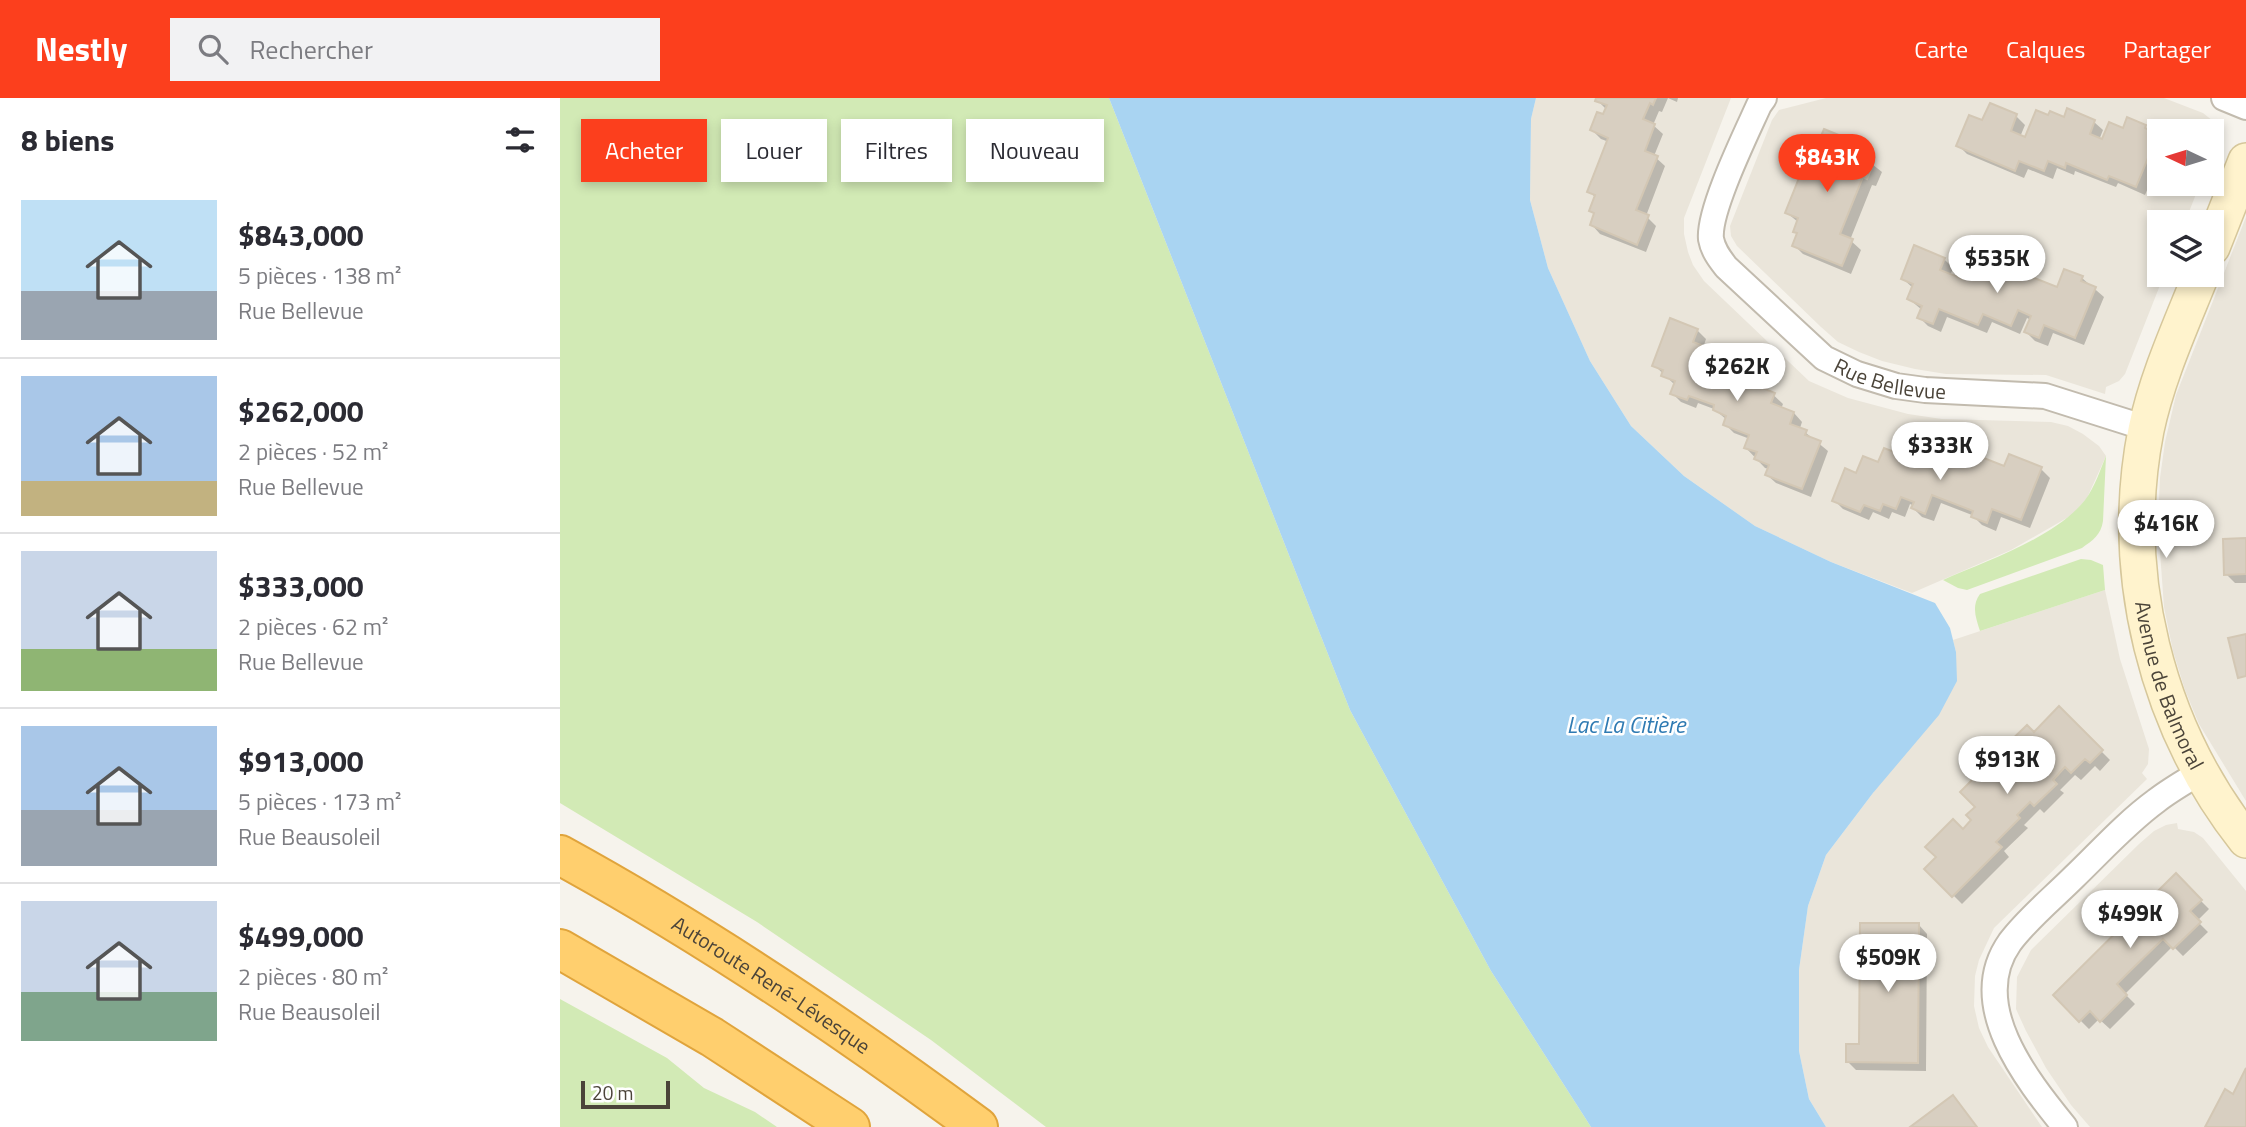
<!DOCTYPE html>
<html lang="fr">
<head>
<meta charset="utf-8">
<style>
  :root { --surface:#fff; --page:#f2f2f3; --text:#2b2b33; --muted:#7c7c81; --line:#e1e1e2; --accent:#fc3f1d }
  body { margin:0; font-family:"Titillium Web",sans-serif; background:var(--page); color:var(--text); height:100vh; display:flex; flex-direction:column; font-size:26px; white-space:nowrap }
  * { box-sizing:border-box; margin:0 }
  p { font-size:23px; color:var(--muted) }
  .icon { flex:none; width:38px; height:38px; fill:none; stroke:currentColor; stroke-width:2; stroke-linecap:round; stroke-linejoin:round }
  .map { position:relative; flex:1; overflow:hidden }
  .sheet { display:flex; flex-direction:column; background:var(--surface); width:560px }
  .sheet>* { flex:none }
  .guide { position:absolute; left:21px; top:21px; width:665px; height:63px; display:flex; gap:14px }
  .needle { width:46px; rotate:274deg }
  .controls { position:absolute; left:1587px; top:21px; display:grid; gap:14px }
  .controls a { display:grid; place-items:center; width:77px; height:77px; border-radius:0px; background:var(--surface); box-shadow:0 4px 10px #0003; font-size:35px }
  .scale { position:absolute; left:21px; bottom:18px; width:89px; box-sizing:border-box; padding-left:7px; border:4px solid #4b4439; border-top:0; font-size:19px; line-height:24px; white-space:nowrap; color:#4b4439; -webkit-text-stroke:5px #fff; paint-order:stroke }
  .price { position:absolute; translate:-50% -60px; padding:0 16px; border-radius:24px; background:#fff; color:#222; font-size:23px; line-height:46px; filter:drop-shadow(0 2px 4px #0008) }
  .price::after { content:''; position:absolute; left:50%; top:42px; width:21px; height:16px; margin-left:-10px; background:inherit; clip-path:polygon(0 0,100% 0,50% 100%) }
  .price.active { background:var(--accent); color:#fff }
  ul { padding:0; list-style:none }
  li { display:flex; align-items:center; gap:21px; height:175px; padding:0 21px }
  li+li { border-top:2px solid var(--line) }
  li span { display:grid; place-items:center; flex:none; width:196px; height:140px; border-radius:0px; color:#555 }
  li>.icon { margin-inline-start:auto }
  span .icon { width:84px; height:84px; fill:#fffc; stroke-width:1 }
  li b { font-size:30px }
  h2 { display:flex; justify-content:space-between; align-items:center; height:84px; padding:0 21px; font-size:30px }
  .chip { padding:0 24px; border-radius:0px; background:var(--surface); box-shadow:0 4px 10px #0003; font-size:24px; line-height:63px }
  .chip.active { background:var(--accent); color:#fff }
  header { display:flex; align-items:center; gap:42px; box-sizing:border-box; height:98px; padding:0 35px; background:var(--accent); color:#fff }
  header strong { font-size:33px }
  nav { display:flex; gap:38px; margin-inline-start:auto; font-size:24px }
  .search { width:490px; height:63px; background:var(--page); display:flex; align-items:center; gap:18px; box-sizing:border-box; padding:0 24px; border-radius:0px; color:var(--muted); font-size:26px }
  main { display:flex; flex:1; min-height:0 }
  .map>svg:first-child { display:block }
</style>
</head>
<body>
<header>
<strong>Nestly</strong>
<div class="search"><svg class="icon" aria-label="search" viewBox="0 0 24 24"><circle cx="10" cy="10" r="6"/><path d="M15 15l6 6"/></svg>Rechercher</div>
<nav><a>Carte</a><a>Calques</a><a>Partager</a></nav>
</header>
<main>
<section class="sheet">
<h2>8 biens<svg class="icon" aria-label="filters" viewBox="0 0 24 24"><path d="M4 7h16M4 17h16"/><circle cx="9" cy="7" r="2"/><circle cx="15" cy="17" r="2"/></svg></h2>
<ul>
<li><span style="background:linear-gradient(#bfe0f5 65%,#9aa5b1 0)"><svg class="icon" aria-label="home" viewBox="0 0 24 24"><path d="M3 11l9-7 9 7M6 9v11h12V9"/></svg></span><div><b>$843,000</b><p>5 pièces · 138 m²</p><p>Rue Bellevue</p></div></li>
<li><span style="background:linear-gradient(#a9c7e8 75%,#c2b280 0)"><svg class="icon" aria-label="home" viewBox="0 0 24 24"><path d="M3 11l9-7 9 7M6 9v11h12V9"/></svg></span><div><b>$262,000</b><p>2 pièces · 52 m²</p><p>Rue Bellevue</p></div></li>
<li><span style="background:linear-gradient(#c9d6e8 70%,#8fb573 0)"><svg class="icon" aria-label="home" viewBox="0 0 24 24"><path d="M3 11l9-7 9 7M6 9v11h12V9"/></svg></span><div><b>$333,000</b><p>2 pièces · 62 m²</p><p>Rue Bellevue</p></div></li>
<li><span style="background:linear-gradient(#a9c7e8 60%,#9aa5b1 0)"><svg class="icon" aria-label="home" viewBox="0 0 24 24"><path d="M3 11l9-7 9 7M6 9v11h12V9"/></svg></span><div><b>$913,000</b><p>5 pièces · 173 m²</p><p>Rue Beausoleil</p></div></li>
<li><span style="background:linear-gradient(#c9d6e8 65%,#7fa58c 0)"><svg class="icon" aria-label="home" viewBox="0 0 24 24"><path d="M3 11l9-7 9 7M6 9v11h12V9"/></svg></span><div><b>$499,000</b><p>2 pièces · 80 m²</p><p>Rue Beausoleil</p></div></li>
</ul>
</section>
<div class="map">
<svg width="1686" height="1029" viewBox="0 0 1686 1029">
  <rect width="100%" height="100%" fill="#f6f3ec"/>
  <g fill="#eae5da">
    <polygon points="976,0 1171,0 1124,120 1124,136 1128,154 1133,167 1144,183 1249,283 1288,300 1348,316 1382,321 1491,324 1508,328 1523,336 1539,348 1546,358 1527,400 1512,417 1451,452 1352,495 1271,464 1195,428 1124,378 1071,328 1030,263 988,170 970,102 971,21"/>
    <polygon points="1266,0 1604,0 1643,15 1653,23 1648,27 1653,34 1652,55 1652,33 1600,33 1600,86 1640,86 1625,124 1600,124 1600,177 1604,177 1565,276 1559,283 1546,289 1545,296 1486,277 1386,276 1355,271 1322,263 1299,254 1278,244 1261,229 1177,148 1171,138 1170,128 1212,22 1219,12"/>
    <polygon points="1686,119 1686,703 1639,626 1625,592 1613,553 1604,509 1598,426 1600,380 1605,344 1616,297"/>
    <polygon points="1545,492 1560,561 1589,651 1588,666 1582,675 1587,681 1434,830 1419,862 1415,878 1414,908 1419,930 1428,949 1482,1029 1266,1029 1249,1001 1239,953 1239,872 1248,808 1266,757 1313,695 1396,554 1393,542"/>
    <polygon points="1617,725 1618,731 1634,734 1643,740 1686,793 1686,1029 1530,1029 1511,1007 1486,970 1466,933 1456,911 1457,879 1471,852 1579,746 1594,733 1606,727"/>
  </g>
  <g fill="#d2eab5">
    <polygon points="0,0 549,0 790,612 931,873 1031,1029 486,1029 371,942 197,824 0,705"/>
    <path d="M1546,358L1543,423C1541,437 1533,442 1522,450L1407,492L1398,490L1383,482C1426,463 1495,440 1525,402C1535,389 1540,372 1546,358Z"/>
    <path d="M1521,461L1531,462L1543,467L1545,492L1420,533C1416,520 1411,508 1420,496Z"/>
    <polygon points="0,901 107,960 144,990 195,1014 217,1029 0,1029"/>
  </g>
  <polygon fill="#a9d4f2" points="549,0 976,0 971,21 970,102 988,170 1030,263 1071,328 1124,378 1195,428 1271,464 1375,505 1390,530 1396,554 1397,583 1379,617 1313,695 1266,757 1248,808 1239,872 1239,953 1249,1001 1266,1029 1031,1029 931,873 790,612"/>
  <g fill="#0003">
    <polygon points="1038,0 1118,0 1117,4 1108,0 1102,14 1099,13 1093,27 1103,36 1094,58 1105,68 1086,118 1096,128 1086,154 1040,136 1032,127 1035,117 1031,112 1036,100 1029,93 1049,44 1041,41 1032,32 1047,12 1037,2"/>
    <polygon points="1431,7 1456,18 1465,27 1460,39 1466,41 1505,21 1534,24 1543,32 1539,42 1543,43 1564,32 1597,37 1600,39 1600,62 1585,97 1558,85 1556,89 1515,73 1514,77 1497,70 1493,81 1468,71 1464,80 1407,56 1398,47 1423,24"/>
    <polygon points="1259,47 1302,48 1310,57 1308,63 1322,74 1316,88 1312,87 1290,142 1301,152 1291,176 1243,156 1234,147 1238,137 1235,133 1238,124 1227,115 1246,63 1237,55"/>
    <polygon points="1384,161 1393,170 1390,178 1404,183 1423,178 1439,178 1460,172 1467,179 1498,191 1522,180 1544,199 1524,247 1493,235 1488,248 1475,243 1466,234 1471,222 1467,220 1460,236 1432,224 1427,235 1387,219 1381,234 1368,228 1359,219 1362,212 1349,201 1353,190 1343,181"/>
    <polygon points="1137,232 1146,241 1143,250 1187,266 1196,275 1193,282 1201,285 1223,306 1221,311 1234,315 1242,324 1240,330 1268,353 1251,399 1216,385 1207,377 1209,371 1205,370 1186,350 1190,341 1174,335 1165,326 1167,322 1154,311 1138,305 1136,310 1121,304 1112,295 1115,287 1094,267"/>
    <polygon points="1384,361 1445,370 1481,371 1490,380 1470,430 1441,419 1436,433 1422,427 1412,417 1381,405 1374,423 1362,419 1353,410 1354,408 1350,406 1345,419 1332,414 1329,421 1313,414 1309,422 1283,411 1274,402 1297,377 1319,366"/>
    <polygon points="1686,442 1686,485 1675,485 1666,476"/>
    <polygon points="1499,611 1550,662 1540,673 1535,668 1521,682 1515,677 1500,692 1504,695 1484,715 1480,711 1464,727 1468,730 1444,753 1449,759 1402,806 1367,771 1413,722 1443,672"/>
    <polygon points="1616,778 1649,811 1637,823 1648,834 1623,858 1613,848 1565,896 1575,906 1550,931 1539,921 1529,931 1495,897"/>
    <polygon points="1359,827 1367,836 1366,973 1296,972 1288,964 1300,948"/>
  </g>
  <g fill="#d8cfc1" stroke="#d3c7b4" stroke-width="2">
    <polygon points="1036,0 1096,0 1093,7 1090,5 1083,21 1095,26 1085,53 1098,58 1076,112 1089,117 1077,147 1030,127 1034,115 1029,113 1035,97 1027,94 1048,40 1030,32 1037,14 1043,16 1047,7 1035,3"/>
    <polygon points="1430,5 1457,16 1451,33 1465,39 1476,12 1488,17 1490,13 1504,19 1507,10 1535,22 1530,36 1542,41 1549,24 1563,30 1567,19 1586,27 1585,30 1598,36 1576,89 1549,78 1547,82 1506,65 1505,70 1488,63 1484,73 1459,63 1455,73 1396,48 1409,17 1422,22"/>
    <polygon points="1264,31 1303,47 1298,58 1314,64 1307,81 1303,79 1280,136 1293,141 1282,168 1232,148 1237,135 1233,134 1238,120 1225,115 1247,60 1235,55 1241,38 1258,45"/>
    <polygon points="1354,147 1385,160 1380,172 1403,181 1407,170 1422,176 1423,170 1438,176 1443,163 1461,170 1459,174 1497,189 1504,171 1523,178 1521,183 1536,189 1515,240 1484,227 1479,240 1464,234 1471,218 1458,212 1451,228 1423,216 1418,227 1379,211 1373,226 1357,220 1362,208 1347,201 1353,186 1341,181"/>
    <polygon points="1110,220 1138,231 1133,244 1188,265 1184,277 1202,284 1200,289 1215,295 1211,305 1234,314 1230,326 1247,332 1245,337 1261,343 1242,391 1205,377 1209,367 1194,361 1197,354 1184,350 1189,337 1163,327 1166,318 1153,312 1154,307 1129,298 1127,302 1110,296 1115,283 1101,278 1103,272 1092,268"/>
    <polygon points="1388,346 1444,368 1449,356 1482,369 1461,422 1432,411 1427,425 1411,419 1413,413 1372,397 1365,416 1351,410 1354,404 1341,399 1336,411 1323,406 1320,413 1304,407 1300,414 1272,403 1285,370 1296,375 1303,358 1318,364 1324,350 1352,361 1357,348 1383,359"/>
    <polygon points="1686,440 1686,476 1664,477 1663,441"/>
    <polygon points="1686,536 1686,578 1678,580 1668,540"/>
    <polygon points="1499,608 1543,652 1530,665 1525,661 1511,675 1505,669 1493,682 1497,686 1474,708 1470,704 1457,717 1460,720 1436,744 1442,749 1392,799 1364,771 1376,759 1365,749 1393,721 1403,731 1411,722 1406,717 1415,709 1400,694 1434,660 1443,669 1448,664 1438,655 1467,627 1474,634"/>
    <polygon points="1616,775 1642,802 1630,813 1641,824 1613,851 1603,841 1569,874 1557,886 1567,897 1540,924 1530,913 1519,924 1493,897"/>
    <polygon points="1300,825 1359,825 1358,965 1286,964 1286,946 1299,946"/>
    <polygon points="1686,970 1686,1029 1645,1029 1665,991 1673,996"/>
    <polygon points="1393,997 1417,1029 1350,1029"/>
  </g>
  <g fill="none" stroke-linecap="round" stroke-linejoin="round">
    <g stroke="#c2bbae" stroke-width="28">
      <g id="street">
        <path id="s1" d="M1204,0L1199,7C1186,36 1148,113 1151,141C1153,152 1159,160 1166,169L1264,260L1297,276L1336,288L1365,292L1485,298L1586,330"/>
        <polyline points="1664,0 1686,9"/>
        <path d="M1505,1029C1466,981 1406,906 1450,844C1468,820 1493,800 1514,779C1541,753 1566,725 1596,703C1610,692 1626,683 1641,674"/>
      </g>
    </g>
    <g stroke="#d6c79b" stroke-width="38">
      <g id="secondary">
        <polyline points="1652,149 1686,63"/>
        <path id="s2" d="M1641,177C1621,227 1597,279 1586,332C1558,475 1596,628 1686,742"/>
      </g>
    </g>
    <g stroke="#e0a43c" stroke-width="42">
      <g id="highway">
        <path id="s3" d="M0,757C146,837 284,930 418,1029"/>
        <polyline points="0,851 152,939 290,1029"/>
      </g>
    </g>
    <use href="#street" stroke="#fff" stroke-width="24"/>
    <use href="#secondary" stroke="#fff3cd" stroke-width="35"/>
    <use href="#highway" stroke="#ffcf6e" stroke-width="38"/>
  </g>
  <g text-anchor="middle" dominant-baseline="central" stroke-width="5" stroke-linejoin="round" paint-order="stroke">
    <g font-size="21" fill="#4b4439" stroke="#fff">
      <text stroke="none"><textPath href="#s1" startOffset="388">Rue Bellevue</textPath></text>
      <text stroke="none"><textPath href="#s2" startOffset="425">Avenue de Balmoral</textPath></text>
      <text stroke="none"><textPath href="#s3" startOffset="248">Autoroute René-Lévesque</textPath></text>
    </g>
    <g font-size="23" font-style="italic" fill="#2e7ab2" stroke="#fff">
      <text x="1066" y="626">Lac La Citière</text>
    </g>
  </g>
</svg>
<div class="controls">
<a><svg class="needle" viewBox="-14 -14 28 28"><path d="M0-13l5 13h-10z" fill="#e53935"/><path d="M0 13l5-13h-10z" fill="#7c7c81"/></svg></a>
<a><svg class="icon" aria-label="layers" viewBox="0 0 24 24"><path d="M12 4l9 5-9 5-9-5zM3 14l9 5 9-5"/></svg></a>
</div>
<div class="scale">20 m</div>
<b class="price active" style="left:1267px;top:96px">$843K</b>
<b class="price" style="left:1437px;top:197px">$535K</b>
<b class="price" style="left:1177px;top:305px">$262K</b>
<b class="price" style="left:1380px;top:384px">$333K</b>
<b class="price" style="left:1606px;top:462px">$416K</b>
<b class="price" style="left:1447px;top:698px">$913K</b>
<b class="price" style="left:1570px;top:852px">$499K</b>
<b class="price" style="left:1328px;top:896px">$509K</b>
<div class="guide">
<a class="chip active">Acheter</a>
<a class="chip">Louer</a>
<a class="chip">Filtres</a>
<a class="chip">Nouveau</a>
</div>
</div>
</main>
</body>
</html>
